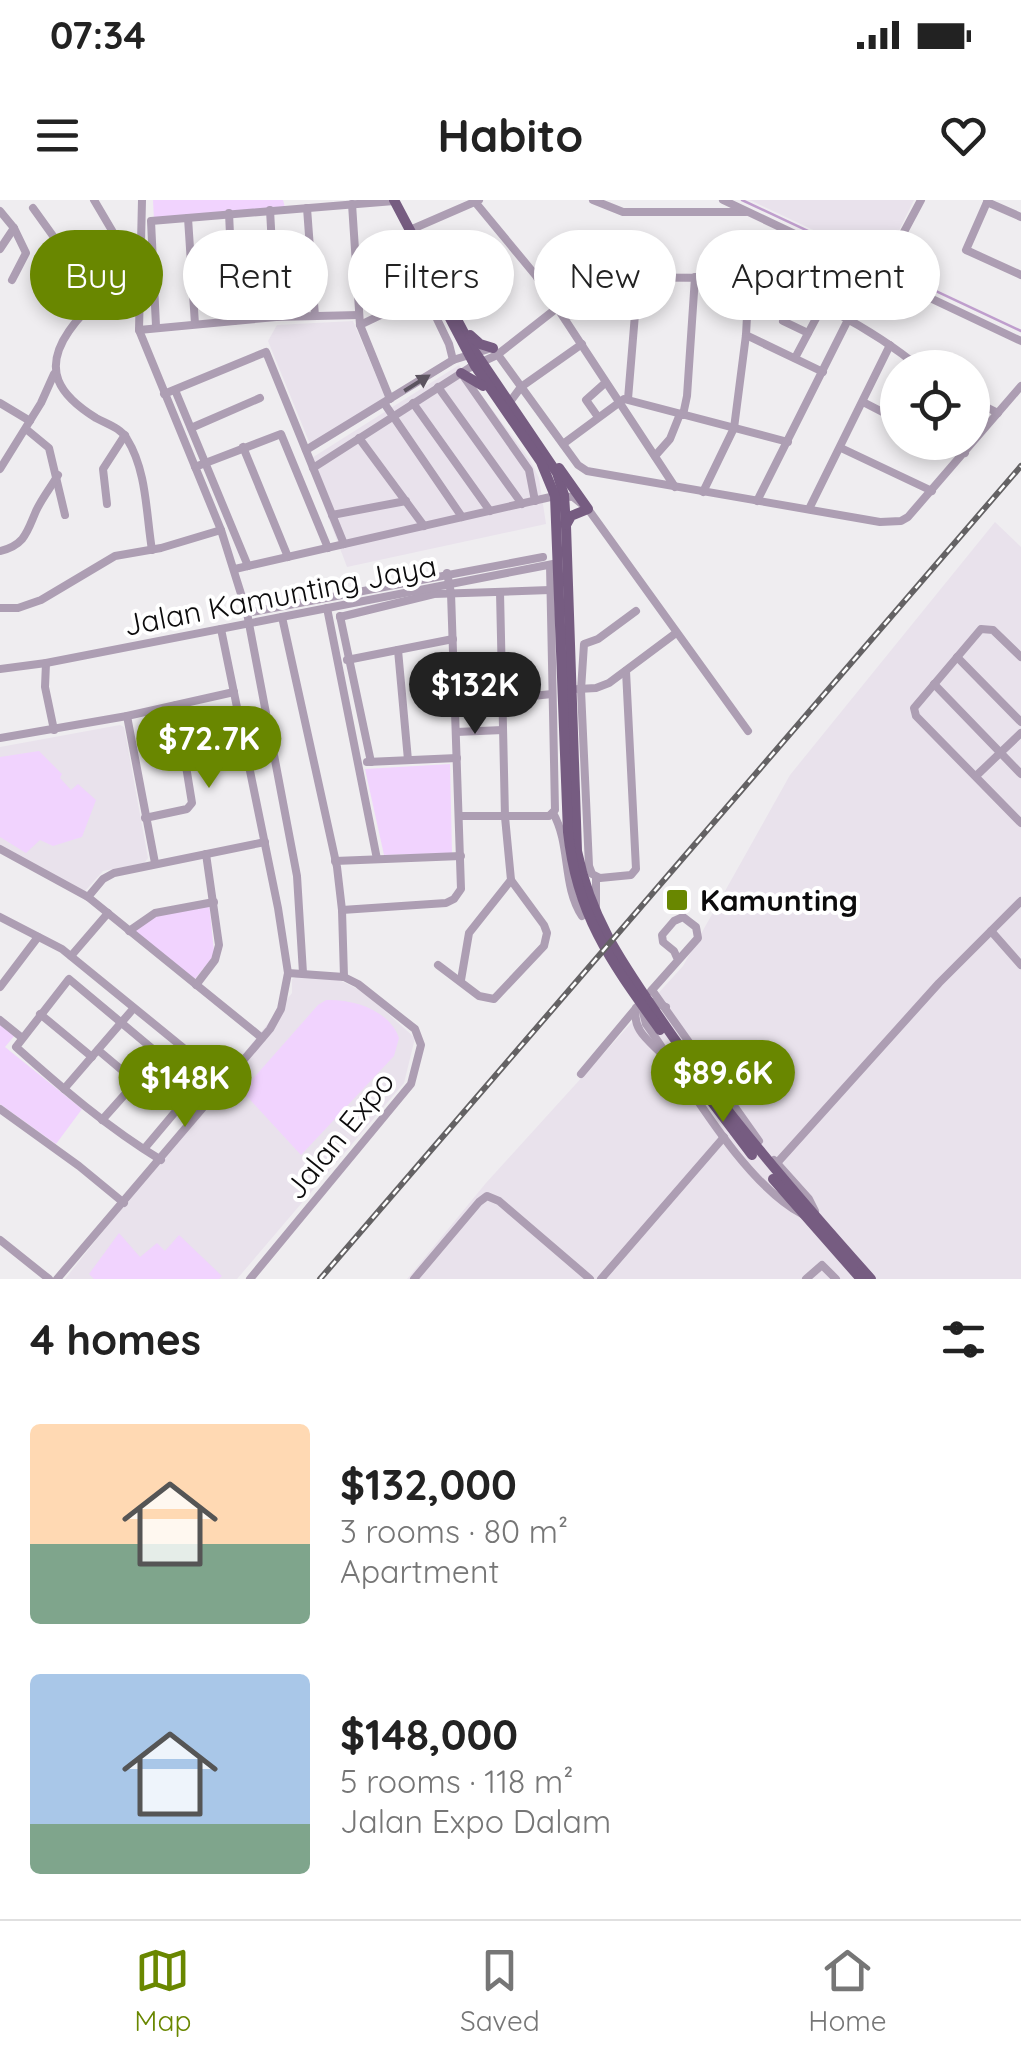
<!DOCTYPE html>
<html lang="en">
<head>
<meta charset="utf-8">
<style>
  :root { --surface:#fff; --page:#f6f6f6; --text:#222; --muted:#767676; --line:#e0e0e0; --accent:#698700 }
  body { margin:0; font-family:Quicksand,sans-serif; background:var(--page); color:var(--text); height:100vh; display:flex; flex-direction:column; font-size:38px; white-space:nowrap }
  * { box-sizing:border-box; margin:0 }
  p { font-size:32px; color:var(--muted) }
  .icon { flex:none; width:55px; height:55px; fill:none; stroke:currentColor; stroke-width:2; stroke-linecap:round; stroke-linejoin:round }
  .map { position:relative; height:1079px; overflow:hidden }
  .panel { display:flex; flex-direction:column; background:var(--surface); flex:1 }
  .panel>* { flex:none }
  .hud { position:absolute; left:30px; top:30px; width:962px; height:90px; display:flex; gap:20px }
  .controls { position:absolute; left:880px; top:150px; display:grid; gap:20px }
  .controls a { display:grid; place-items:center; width:110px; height:110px; border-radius:50%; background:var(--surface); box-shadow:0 5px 15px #0003; font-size:50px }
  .price { position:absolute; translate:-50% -85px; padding:0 22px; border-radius:35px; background:var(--accent); color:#fff; font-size:32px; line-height:65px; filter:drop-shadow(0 2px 5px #0008) }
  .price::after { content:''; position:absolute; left:50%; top:60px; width:30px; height:22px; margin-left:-15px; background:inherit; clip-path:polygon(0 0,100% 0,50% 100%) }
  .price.active { background:#222; color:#fff }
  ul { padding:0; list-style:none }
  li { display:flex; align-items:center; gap:30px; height:250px; padding:0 30px }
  li span { display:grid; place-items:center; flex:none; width:280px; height:200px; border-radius:10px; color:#555 }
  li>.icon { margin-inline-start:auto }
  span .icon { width:120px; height:120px; fill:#fffc; stroke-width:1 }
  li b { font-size:42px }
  h2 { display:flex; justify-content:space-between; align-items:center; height:120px; padding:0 30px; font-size:42px }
  .tag { padding:0 35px; border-radius:45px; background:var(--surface); box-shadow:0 5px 15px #0003; font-size:35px; line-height:90px }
  .tag.active { background:var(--accent); color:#fff }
  .status { display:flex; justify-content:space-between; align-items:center; height:70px; padding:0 50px; background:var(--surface); direction:ltr }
  .status svg { height:28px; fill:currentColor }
  header { display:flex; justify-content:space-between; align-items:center; height:130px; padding:0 30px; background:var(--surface); font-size:45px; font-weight:700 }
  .dock { display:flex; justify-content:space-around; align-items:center; height:140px; border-top:2px solid var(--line); background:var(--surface); font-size:28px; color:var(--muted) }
  .dock a { display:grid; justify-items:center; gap:5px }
  .dock .active { color:var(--accent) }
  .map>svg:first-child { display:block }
</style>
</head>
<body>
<div class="status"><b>07:34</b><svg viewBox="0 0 49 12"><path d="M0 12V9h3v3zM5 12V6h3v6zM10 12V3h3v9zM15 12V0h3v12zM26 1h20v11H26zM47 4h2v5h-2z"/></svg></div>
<header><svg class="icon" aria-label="menu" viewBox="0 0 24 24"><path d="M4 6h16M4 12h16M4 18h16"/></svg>Habito<svg class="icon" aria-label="heart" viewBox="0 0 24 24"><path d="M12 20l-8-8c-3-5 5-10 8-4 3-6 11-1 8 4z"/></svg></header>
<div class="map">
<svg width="1021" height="1079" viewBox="0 0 1021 1079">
  <rect width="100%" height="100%" fill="#efedf0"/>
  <g fill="#e9e2ec">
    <polygon points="750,0 914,0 883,63"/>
    <polygon points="353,121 385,197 310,244 268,141 277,125"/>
    <polygon points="459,165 530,260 539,278 546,324 347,367 307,261"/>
    <polygon points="995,322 1021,347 1021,1079 407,1079 486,983 683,766 790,575"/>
    <polygon points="120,525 124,527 148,658 144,663 103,671 85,691 0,645 0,547"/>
    <polygon points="298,776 339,780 364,792 415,838 404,883 237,1079 65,1079 292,793 292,779"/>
  </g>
  <g fill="#f1d3fe">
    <polygon points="153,0 283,0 286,11 154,20"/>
    <polygon points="39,551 62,574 60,578 71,590 78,584 96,600 82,637 53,646 40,640 26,653 0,637 0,557"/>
    <polygon points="450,564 452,653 384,655 365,569"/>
    <polygon points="209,703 214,751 212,758 194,780 134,731 153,717"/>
    <path d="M326,800C354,799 389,810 399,838L394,856L301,955L242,891L318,805Z"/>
    <polygon points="0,823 15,835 5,847 82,909 56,944 0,904"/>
    <polygon points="119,1033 140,1057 157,1043 165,1051 179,1035 222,1076 219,1079 94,1079 89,1074"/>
  </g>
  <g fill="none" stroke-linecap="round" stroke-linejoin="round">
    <polyline stroke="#bf9ecd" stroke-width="2.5" points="742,0 1021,131"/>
    <g stroke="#ad9eb3" stroke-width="8">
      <polyline points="94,0 117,39"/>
      <polyline points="142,0 139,130 221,330 247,413 297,676 303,773"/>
      <polyline points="593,0 623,12 746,12"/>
      <polyline points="723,0 1021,141"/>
      <polyline points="988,0 966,50 1021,75"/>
      <polyline points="475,2 537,77 675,287"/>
      <polyline points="987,2 1021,17"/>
      <polyline points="352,4 360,125 390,199"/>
      <polyline points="33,8 99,100"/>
      <polyline points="307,8 315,116"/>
      <polyline points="270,10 276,117"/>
      <polyline points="0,11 14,28 0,49"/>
      <polyline points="229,13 234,121"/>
      <polyline points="188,18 195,124"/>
      <polyline points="410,30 479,0"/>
      <polyline points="889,60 921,0"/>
      <polyline points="355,71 421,52"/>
      <path d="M537,77L742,78C796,85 878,133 920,168"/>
      <polyline points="12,80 26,53 14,28"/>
      <path d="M139,94C102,99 91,99 69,131C42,170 59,195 96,218C107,224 121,228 127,239C147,271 146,314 152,350"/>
      <polyline points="425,94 449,144 453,160"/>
      <polyline points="783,121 808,133"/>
      <polyline points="360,125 435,89"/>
      <polyline points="156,126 151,21 394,1"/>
      <polyline points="139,130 276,117 359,115"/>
      <polyline points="746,135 823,172"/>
      <polyline points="493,148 578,265 587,271 880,322 901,321 908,317 1021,186"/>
      <polyline points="795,158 822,107"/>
      <polyline points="464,177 529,270 535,301"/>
      <polyline points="438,187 522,304"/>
      <polyline points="175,190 248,366"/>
      <polyline points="164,194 266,152 344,344"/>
      <polyline points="628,199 638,78"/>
      <polyline points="972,200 998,213"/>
      <polyline points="863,202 898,220"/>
      <polyline points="0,203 30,221"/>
      <polyline points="384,203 462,317"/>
      <polyline points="413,203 490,311"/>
      <polyline points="509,203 521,187 582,144"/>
      <polyline points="683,215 687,196 695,77"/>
      <polyline points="598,217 586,200 605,183"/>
      <polyline points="191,228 260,198"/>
      <polyline points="26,229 49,248 65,315"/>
      <polyline points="359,238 424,326"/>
      <polyline points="943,242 965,253"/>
      <polyline points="563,244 624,199 788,242"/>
      <polyline points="243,247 288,357"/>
      <polyline points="841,248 932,291"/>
      <polyline points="306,250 453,160 492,148"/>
      <polyline points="655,256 670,239 680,214"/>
      <polyline points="195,267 281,234 328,348"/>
      <polyline points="313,268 469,168 497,155 557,108"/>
      <polyline points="0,269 41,203 54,174"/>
      <polyline points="703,292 734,228 746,135 749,79"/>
      <polyline points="757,301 872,72"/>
      <polyline points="107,304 103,269 125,235"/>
      <polyline points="809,309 890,145"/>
      <polyline points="332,315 406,301"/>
      <path d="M0,351C25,345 27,332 36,311C42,298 51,287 58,275"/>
      <polyline points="235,369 555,296 573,297 588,309 748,531"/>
      <polyline points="0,408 18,408 41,400 115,356 161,348 221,330"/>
      <polyline points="327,408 377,659"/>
      <polyline points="247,413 543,357"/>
      <polyline points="340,416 371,562"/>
      <polyline points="282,417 337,667 342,710 344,777"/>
      <polyline points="340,417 434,394 550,390"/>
      <polyline points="398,450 408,560"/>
      <polyline points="957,457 1021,522"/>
      <polyline points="1021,457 993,430 981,429 914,508 916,516 1021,623"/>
      <polyline points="347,460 453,439"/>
      <polyline points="454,462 502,461"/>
      <polyline points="46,463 45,487 54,530"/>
      <polyline points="0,469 46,463 558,363"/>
      <polyline points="626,471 636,669 631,675 600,678 592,674 589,666 581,490 584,444 598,439 636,411"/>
      <polyline points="934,484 1021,574"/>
      <polyline points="578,489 596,488 609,483 676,433"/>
      <polyline points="503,499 552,494"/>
      <polyline points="127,516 155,663"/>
      <polyline points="456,532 503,530"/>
      <polyline points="0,538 127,516 234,492"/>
      <polyline points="367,562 457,558"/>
      <polyline points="976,576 1021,533"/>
      <path d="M553,613C571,644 562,686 582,716L596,706V677"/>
      <polyline points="459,616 549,616 555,610 550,365"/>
      <polyline points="145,618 187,609 192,603 176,505"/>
      <polyline points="0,649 88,697 262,838"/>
      <polyline points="335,661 461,656"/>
      <polyline points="88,697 103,679 114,673 265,642"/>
      <polyline points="342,710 446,703 454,699 461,689 451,393 447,373"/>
      <polyline points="0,717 62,749 224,881"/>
      <polyline points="129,731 155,713 214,702"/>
      <polyline points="991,731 1021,765"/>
      <polyline points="71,756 108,713"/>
      <polyline points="438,765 479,796 494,799 544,746 547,733 544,725 511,680"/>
      <polyline points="461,780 469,733 511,680 505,617 500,392"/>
      <polyline points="196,785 215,760 219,745 206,654"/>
      <polyline points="0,787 38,737"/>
      <polyline points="652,790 759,941"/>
      <polyline points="651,791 698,738 696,727 683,717 674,721 662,735 663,742 674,751 678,760"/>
      <path d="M666,807L653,802L643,812L646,824C687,881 742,982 802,1014"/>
      <path d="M636,808C632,830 648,840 662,854"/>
      <polyline points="40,814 92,857"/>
      <polyline points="0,820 21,837"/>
      <polyline points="98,850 136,882"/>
      <polyline points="581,874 642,801"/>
      <polyline points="64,889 133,809"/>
      <polyline points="0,909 79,966 124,1003"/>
      <polyline points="102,920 160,855"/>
      <path d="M144,949L197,886L69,779L16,847C62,888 108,928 161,960"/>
      <polyline points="774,960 809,999 815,1011"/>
      <polyline points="777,963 939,783 1021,701"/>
      <polyline points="0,1040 49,1079"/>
      <polyline points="57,1079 270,829 281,809 288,773 278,708 221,429"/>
      <polyline points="250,1079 411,884 421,845 415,829 358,784 344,777 288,773"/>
      <polyline points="414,1079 479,1002 487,996 499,1001 590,1079"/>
      <polyline points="601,1079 724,937"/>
      <polyline points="806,1079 822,1065 836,1079"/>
    </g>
    <g stroke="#765c81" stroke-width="10">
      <path d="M394,0L471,146L557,273L564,295L566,326L577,651C591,720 623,764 662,821C725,913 797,996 871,1079"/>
      <path d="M433,86L475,166L541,262L555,296L568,632C577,717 612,763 660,830"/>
      <polyline points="470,135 480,144 493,148"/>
      <polyline points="461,173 483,186"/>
      <polyline points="559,268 588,309 571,316 566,325"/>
      <polyline points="687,869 752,955"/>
      <polyline points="773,979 861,1079"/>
    </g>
    <g stroke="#646264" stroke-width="6">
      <polyline id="rail" points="320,1079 1021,266"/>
    </g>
    <use href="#rail" stroke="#fff" stroke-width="2.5" stroke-dasharray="8" stroke-linecap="butt"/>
  </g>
  <defs><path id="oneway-solid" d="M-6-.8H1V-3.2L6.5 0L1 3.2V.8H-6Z" transform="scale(2.5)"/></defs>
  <use fill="#5c5460" href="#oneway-solid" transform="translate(417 183) rotate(-32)"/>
  <rect fill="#698700" stroke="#fff" stroke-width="4" x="665" y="688" width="24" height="24" rx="5"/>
  <g text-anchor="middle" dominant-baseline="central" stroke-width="8" stroke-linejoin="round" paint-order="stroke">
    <g font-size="30" fill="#0c0b0c" stroke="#fff">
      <text transform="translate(280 395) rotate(-11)">Jalan Kamunting Jaya</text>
      <text transform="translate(339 935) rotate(-51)">Jalan Expo</text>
    </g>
    <g font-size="30" font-weight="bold" fill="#0c0b0c" stroke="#fff" text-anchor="start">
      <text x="700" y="700">Kamunting</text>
    </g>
  </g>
</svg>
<div class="controls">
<a><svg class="icon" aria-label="locate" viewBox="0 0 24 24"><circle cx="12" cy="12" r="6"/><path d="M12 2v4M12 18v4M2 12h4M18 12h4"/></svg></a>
</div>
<b class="price active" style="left:475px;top:537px">$132K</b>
<b class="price" style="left:209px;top:591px">$72.7K</b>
<b class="price" style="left:723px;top:925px">$89.6K</b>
<b class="price" style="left:185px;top:930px">$148K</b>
<div class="hud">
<a class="tag active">Buy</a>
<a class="tag">Rent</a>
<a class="tag">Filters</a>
<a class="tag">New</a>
<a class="tag">Apartment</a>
</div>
</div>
<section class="panel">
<h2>4 homes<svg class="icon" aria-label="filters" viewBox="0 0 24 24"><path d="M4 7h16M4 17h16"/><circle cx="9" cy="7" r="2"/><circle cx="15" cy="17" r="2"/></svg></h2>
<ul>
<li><span style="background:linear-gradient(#ffd9b3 60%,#7fa58c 0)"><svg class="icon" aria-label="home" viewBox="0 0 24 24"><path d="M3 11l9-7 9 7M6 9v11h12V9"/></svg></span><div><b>$132,000</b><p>3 rooms · 80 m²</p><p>Apartment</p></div></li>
<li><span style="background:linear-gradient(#a9c7e8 75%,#7fa58c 0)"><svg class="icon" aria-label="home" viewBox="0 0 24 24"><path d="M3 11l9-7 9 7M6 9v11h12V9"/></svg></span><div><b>$148,000</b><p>5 rooms · 118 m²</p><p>Jalan Expo Dalam</p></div></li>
</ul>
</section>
<nav class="dock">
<a class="active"><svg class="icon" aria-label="map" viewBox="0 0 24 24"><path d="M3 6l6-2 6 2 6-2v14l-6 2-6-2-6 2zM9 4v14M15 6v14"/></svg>Map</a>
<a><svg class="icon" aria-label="saved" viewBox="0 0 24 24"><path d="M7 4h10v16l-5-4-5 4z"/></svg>Saved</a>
<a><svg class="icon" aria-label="home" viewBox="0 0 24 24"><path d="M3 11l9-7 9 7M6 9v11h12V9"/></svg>Home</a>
</nav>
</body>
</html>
